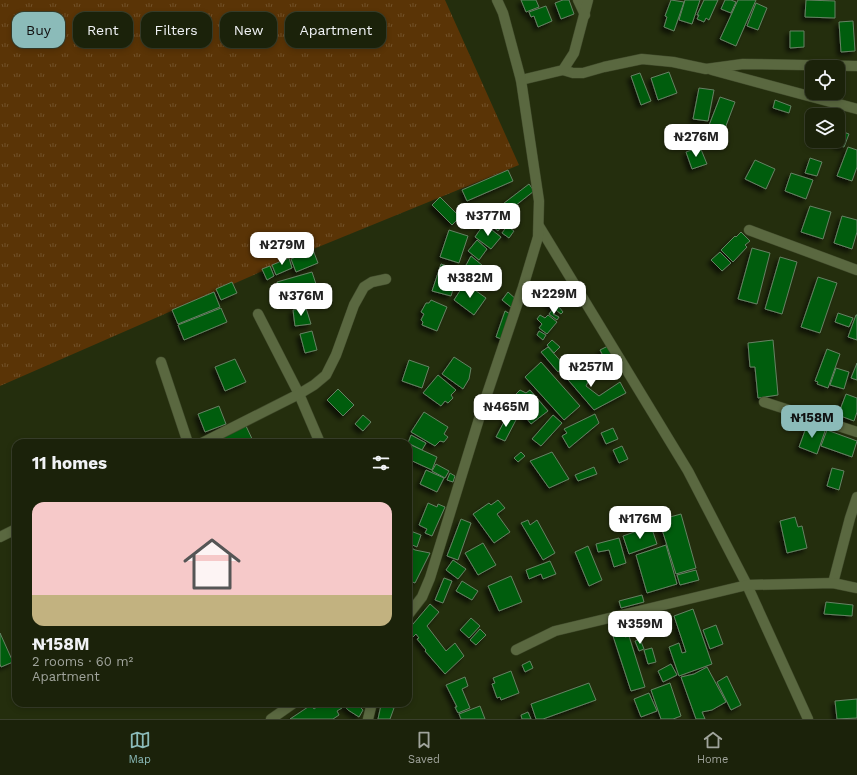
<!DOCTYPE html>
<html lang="en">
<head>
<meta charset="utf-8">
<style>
  :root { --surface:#1b220a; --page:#282f18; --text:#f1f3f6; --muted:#a0a49c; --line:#393f2b; --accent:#8bbbb9 }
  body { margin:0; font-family:"Work Sans",sans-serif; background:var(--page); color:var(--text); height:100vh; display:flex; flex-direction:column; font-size:15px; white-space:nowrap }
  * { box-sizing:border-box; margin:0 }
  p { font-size:13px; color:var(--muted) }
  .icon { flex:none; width:22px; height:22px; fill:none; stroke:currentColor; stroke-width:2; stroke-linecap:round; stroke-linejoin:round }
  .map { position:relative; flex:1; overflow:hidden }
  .sheet { position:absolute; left:12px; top:439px; width:400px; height:268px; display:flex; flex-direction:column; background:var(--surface); border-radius:12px; box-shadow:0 2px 6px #0003,0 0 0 1px var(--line) }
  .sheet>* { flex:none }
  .hud { position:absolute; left:12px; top:12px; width:400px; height:36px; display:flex; gap:8px }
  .tools { position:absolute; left:805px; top:60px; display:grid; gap:8px }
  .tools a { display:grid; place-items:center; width:40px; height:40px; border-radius:8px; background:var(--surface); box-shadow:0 2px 6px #0003,0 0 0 1px var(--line); font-size:20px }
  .price { position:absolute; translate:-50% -34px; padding:0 9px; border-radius:8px; background:#fff; color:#222; font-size:13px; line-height:26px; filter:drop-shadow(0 1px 2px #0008) }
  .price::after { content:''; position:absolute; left:50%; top:24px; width:12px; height:9px; margin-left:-6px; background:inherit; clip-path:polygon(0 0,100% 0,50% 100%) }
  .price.current { background:var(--accent); color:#111 }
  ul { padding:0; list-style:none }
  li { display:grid; align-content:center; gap:8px; height:212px; padding:0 20px }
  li+li { border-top:1px solid var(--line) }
  li span { display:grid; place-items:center; height:124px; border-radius:12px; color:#555 }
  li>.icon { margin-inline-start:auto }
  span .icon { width:72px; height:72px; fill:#fffc; stroke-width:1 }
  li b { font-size:17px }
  h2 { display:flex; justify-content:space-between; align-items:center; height:48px; padding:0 20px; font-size:17px }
  .chip { padding:0 14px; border-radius:12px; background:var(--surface); box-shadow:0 2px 6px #0003,0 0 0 1px var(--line); font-size:14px; line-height:36px }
  .chip.current { background:var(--accent); color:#111 }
  .dock { display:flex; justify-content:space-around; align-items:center; height:56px; border-top:1px solid var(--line); background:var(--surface); font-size:11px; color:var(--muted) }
  .dock a { display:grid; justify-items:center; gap:2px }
  .dock .current { color:var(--accent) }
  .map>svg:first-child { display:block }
</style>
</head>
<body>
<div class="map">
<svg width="857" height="719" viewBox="0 0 857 719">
  <defs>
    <pattern id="grass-tufts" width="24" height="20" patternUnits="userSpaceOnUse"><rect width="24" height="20" fill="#5a3406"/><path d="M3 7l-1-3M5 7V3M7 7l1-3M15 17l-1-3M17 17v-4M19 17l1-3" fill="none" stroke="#72522a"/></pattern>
    <filter id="shadow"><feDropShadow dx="-3.5" dy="3.5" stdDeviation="2" flood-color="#0009"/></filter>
  </defs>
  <rect width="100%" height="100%" fill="#242e0d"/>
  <polygon fill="url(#grass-tufts)" points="0,0 445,0 519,165 306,252 0,386"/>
  <g fill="#005d0c" stroke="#658264" filter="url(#shadow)">
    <polygon points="521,0 536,0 539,7 526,12"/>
    <polygon points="563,0 569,0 574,14 561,19 555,3"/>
    <polygon points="671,0 684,2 674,31 664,27 667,17 665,16"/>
    <polygon points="685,0 700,0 692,24 679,20"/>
    <polygon points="704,0 718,0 709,20 706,18 704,22 697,19 699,15 697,15"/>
    <polygon points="725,0 731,0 736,2 731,13 721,9"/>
    <polygon points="738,0 756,0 736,46 720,39"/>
    <polygon points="806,0 835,1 835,18 805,17"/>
    <polygon points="756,3 767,8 758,30 747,26"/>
    <polygon points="546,6 552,21 538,27 534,16 531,17 529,12"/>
    <polygon points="853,21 855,51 841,52 839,22"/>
    <polygon points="790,31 804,31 804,47 790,48"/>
    <polygon points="669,72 677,93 658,100 651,78"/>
    <polygon points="640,73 651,101 641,105 631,76"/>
    <polygon points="699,88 714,90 708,121 693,119"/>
    <polygon points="720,97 735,102 721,139 706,133"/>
    <polygon points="775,100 791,106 789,113 773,108"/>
    <polygon points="841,131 849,134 844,147 837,145"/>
    <polygon points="700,147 707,164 692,169 686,152"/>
    <polygon points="848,147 857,150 857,167 852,181 837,176"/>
    <polygon points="810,158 822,162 817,176 805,173"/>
    <polygon points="755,160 775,169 766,189 745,179"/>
    <polygon points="508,170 513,181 467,201 462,190"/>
    <polygon points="791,173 813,180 806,199 785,191"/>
    <polygon points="529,184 534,191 501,217 495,210"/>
    <polygon points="440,197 460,217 452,225 432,205"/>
    <polygon points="810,206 831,212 823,239 801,232"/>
    <polygon points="492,211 505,222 498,231 485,220"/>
    <polygon points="842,216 857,220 857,232 852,249 834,243"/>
    <polygon points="484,224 501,237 491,249 475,237"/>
    <polygon points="507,226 514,231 509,238 502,233"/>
    <polygon points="449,230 468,236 459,263 440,257"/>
    <polygon points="741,232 750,241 745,245 747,247 733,262 721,250 735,236 736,237"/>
    <polygon points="477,240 487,249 479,260 468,251"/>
    <polygon points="752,248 770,253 757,304 738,299"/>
    <polygon points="313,250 318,263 296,272 291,259"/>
    <polygon points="720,252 731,263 722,271 711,260"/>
    <polygon points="471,256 494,275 486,284 465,267"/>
    <polygon points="780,257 797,262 782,314 765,309"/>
    <polygon points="289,258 292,268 276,275 272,265"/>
    <polygon points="441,264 459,270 451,296 432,291"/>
    <polygon points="270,266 274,276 267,280 262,269"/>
    <polygon points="312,272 316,284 280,294 277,282"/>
    <polygon points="818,277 837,283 820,333 801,327"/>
    <polygon points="232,282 237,293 221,300 216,289"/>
    <polygon points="465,283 486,298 474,315 454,300"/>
    <polygon points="311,288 316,300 302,305 298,293"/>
    <polygon points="214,292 220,307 178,324 172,310"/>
    <polygon points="508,292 518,301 512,308 502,300"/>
    <polygon points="552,298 563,312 561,314 547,303"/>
    <polygon points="431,300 447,307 437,331 422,325 423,322 421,320 424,314 421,312 426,303 429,303"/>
    <polygon points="221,308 227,322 184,340 178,325"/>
    <polygon points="306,308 311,324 295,326 293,310"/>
    <polygon points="552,310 555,311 553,314 559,317 557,320 549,314"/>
    <polygon points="505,311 512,315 504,340 496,337"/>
    <polygon points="838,313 853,318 849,327 835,322"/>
    <polygon points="540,315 545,318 548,315 557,322 547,334 539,328 542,324 537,319"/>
    <polygon points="856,315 857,315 857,340 848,337"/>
    <polygon points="312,331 317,350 305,353 300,334"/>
    <polygon points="539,331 546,335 543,340 537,335"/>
    <polygon points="552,340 560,347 554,353 547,345"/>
    <polygon points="773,340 778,395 758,398 755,367 750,367 748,343"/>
    <polygon points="610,345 620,366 611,371 600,350"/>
    <polygon points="548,347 565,366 558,372 541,352"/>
    <polygon points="827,349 840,354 828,388 817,384 818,382 815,381"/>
    <polygon points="454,357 471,368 469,379 463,389 442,374"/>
    <polygon points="235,359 246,382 225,391 215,367"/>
    <polygon points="409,360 429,367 422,388 402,381"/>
    <polygon points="541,362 580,406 564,420 525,377"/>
    <polygon points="574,362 590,378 586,386 599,396 620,382 626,393 594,410 563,374"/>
    <polygon points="857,363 857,380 851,378"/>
    <polygon points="836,368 849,372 844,389 830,385"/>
    <polygon points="438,375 456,390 451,395 453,398 448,403 445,401 441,406 423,393"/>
    <polygon points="338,389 354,405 343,416 327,400"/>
    <polygon points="520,390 526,393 530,390 548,411 531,424 514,403 518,397 516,394"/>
    <polygon points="846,394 857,398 857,412 854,421 838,415"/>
    <polygon points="219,406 226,424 205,432 198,414"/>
    <polygon points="424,412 448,427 444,434 448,437 444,442 440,441 435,446 411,432"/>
    <polygon points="508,414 517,418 505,441 496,437"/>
    <polygon points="595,414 599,423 569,448 562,436 567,433 564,429"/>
    <polygon points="363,415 371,422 363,431 355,424"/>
    <polygon points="553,415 562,423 541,446 532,439"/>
    <polygon points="807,425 825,431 817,454 799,447"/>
    <polygon points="246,426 254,443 217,443 215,440"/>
    <polygon points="613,428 618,439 606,444 601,433"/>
    <polygon points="827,430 857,441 852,457 821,446"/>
    <polygon points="411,435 426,443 422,450 408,443"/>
    <polygon points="409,444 437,457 432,470 408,459"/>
    <polygon points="622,446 628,459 619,463 613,450"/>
    <polygon points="521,452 525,456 518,462 514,458"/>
    <polygon points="552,452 569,479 549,488 530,461"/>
    <polygon points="436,464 449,471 445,478 432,471"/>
    <polygon points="594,467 597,474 578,481 575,475"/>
    <polygon points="832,468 844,471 839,490 827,486"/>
    <polygon points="426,470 444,478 437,492 420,484"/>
    <polygon points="450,473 455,476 453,482 447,480"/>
    <polygon points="498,500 505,508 497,514 510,532 494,543 473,514 489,503 491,505"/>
    <polygon points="428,503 437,507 438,504 445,507 432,536 425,533 427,529 419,525"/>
    <polygon points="681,514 696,568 676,574 659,520"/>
    <polygon points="795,517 798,527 802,526 807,548 787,553 780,521"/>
    <polygon points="461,519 471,523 458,560 447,556"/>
    <polygon points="528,520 530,525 537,520 555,553 543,560 521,523"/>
    <polygon points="651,526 657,544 629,554 623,536"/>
    <polygon points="408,530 421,535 417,547 408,543"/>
    <polygon points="619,538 626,563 614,567 609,550 598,552 596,544"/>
    <polygon points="483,543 496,565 478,575 465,553"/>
    <polygon points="666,545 677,584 647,593 636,555"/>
    <polygon points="408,546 415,550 430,553 415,583 408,580"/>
    <polygon points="588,546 602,580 589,586 575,552"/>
    <polygon points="453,560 466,569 458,579 446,570"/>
    <polygon points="550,561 556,574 543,579 541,574 529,579 526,570"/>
    <polygon points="696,570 699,580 680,585 677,575"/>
    <polygon points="511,576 522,602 499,611 488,586"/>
    <polygon points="444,578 452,581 443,603 435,600"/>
    <polygon points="462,581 478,591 472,600 456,591"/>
    <polygon points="642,595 644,602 621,608 619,601"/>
    <polygon points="826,602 853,605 852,616 824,614"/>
    <polygon points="430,604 439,612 427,626 446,651 455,643 464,656 445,674 425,651 426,650 417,639 419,638 416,634 413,637 408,632 408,630"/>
    <polygon points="693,609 712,664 679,676 669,647 679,643 682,653 686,652 674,616"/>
    <polygon points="657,613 660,620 651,624 648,617"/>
    <polygon points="471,618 480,626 469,638 460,630"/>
    <polygon points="716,625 723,644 710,649 703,630"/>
    <polygon points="480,629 486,635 476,645 470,640"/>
    <polygon points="0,633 13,662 1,667 0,664"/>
    <polygon points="624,633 625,637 629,636 645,687 631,691 613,636"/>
    <polygon points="640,639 644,649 639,651 635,641"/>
    <polygon points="652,648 656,662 648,664 644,650"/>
    <polygon points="530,661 533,668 525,672 522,665"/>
    <polygon points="671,664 677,675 663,682 658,671"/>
    <polygon points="707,667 726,702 712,710 702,712 705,719 696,719 681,677 694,674"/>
    <polygon points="511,671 519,693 501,700 500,697 497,698 492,684 495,683 493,678"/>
    <polygon points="727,676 741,705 731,710 717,682"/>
    <polygon points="465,677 468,686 462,689 470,708 458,713 455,707 457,707 446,685"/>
    <polygon points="589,683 596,700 543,719 536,719 531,704"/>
    <polygon points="670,683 681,716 673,719 661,719 651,690"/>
    <polygon points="649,693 657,711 641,717 634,699"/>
    <polygon points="857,699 857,718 837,719 835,701"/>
    <polygon points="320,703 339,703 342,708 337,711 339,715 333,719 290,719 311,705 314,709 321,704"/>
    <polygon points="342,703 356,703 363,710 359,717 348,710"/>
    <polygon points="381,705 394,708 390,719 378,719"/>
    <polygon points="480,706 485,719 461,719 459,714"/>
    <polygon points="528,712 531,719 522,719 521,715"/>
  </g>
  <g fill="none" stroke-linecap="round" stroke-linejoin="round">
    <g stroke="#404a2b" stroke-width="11">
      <g id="minor">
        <polyline points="578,0 585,15"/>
        <polyline points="563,70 573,73 583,73 604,67 642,59 673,62 706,69 743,64 857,66"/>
        <polyline points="712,70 857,109"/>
        <polyline points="521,80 563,70 574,53 588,0"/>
        <polyline points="539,226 688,471 747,585 808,719"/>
        <polyline points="749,230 857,270"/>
        <polyline points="258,314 299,394 320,443"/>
        <polyline points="161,362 188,443"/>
        <polyline points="764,402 857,432"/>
        <polyline points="202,443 299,394 314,385 326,375 336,355 354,305 364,287 372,282 386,279"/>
        <polyline points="0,537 16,529"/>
        <polyline points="833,583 850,518 857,497"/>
        <polyline points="408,615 422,597 430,578 483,406 523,287 538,237 539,201 521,80 503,13 497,0"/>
        <polyline points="516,650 555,631 747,585 833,583 857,588"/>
        <polyline points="271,719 294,703"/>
        <polyline points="368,719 372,703"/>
      </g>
    </g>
    <use href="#minor" stroke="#5a6840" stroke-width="10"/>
  </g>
</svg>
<div class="tools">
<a><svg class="icon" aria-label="locate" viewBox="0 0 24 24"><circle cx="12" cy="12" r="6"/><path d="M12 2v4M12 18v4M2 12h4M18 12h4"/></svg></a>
<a><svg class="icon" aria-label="layers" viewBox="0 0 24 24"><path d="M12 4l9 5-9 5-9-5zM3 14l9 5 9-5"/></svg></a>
</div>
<b class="price" style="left:696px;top:158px">₦276M</b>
<b class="price" style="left:488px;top:237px">₦377M</b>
<b class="price" style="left:282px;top:266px">₦279M</b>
<b class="price" style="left:470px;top:299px">₦382M</b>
<b class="price" style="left:554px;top:315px">₦229M</b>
<b class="price" style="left:301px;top:317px">₦376M</b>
<b class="price" style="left:591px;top:388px">₦257M</b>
<b class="price" style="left:506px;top:428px">₦465M</b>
<b class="price current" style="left:812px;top:439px">₦158M</b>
<b class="price" style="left:640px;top:540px">₦176M</b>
<b class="price" style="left:640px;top:645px">₦359M</b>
<div class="hud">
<a class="chip current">Buy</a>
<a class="chip">Rent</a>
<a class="chip">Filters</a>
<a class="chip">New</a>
<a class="chip">Apartment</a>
</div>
<section class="sheet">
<h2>11 homes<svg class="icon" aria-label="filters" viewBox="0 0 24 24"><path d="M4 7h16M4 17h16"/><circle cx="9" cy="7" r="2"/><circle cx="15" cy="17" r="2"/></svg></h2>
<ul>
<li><span style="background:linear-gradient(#f6c9c9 75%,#c2b280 0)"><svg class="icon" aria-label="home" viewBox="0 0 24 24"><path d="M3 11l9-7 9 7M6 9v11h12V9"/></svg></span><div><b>₦158M</b><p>2 rooms · 60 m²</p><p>Apartment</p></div></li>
</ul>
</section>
</div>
<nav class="dock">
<a class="current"><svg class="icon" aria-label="map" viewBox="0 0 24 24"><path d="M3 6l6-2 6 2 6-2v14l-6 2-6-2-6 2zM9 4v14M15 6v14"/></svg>Map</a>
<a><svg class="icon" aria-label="saved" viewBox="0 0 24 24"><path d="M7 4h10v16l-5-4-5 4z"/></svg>Saved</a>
<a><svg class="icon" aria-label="home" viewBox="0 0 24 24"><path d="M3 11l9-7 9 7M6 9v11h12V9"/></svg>Home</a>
</nav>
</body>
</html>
